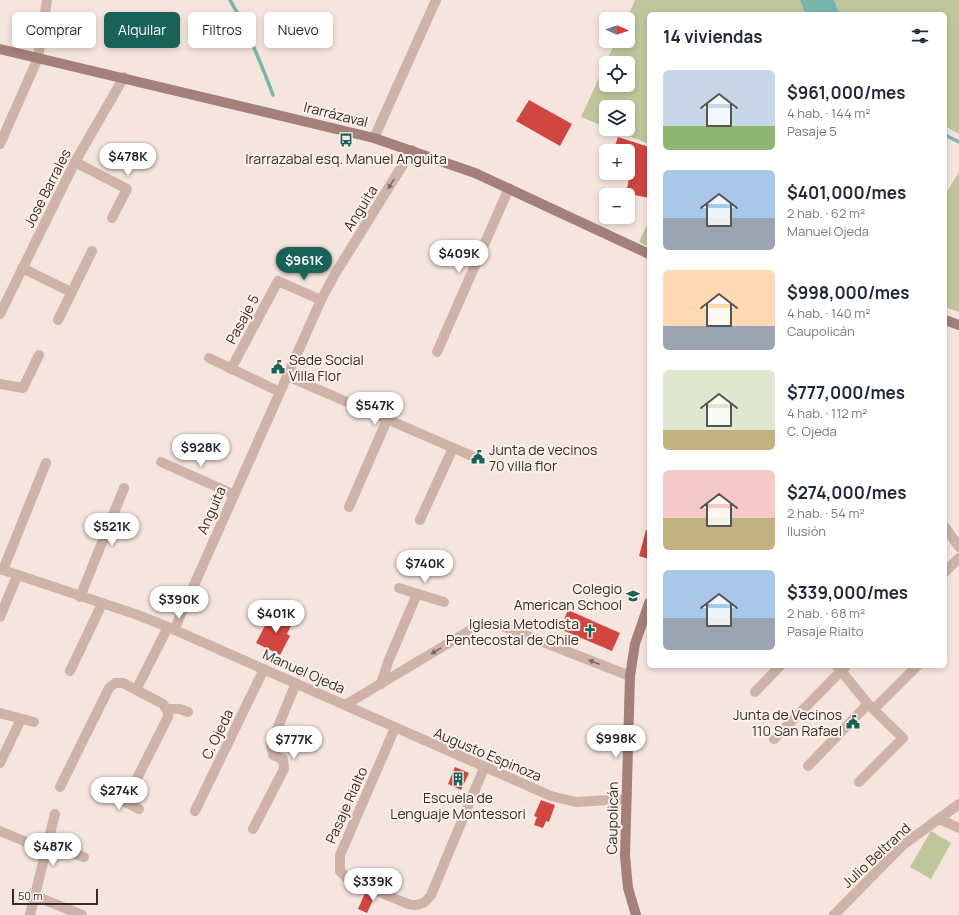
<!DOCTYPE html>
<html lang="es">
<head>
<meta charset="utf-8">
<style>
  :root { --surface:#fff; --page:#f2f2f3; --text:#1f2937; --muted:#747a83; --accent:#1a6157 }
  body { margin:0; font-family:Manrope,sans-serif; background:var(--page); color:var(--text); height:100vh; display:flex; flex-direction:column; font-size:15px; white-space:nowrap }
  * { box-sizing:border-box; margin:0 }
  p { font-size:13px; color:var(--muted) }
  .icon { flex:none; width:22px; height:22px; fill:none; stroke:currentColor; stroke-width:2; stroke-linecap:round; stroke-linejoin:round }
  .map { position:relative; flex:1; overflow:hidden }
  .panel { position:absolute; left:647px; top:12px; width:300px; height:656px; display:flex; flex-direction:column; background:var(--surface); border-radius:6px; box-shadow:0 2px 6px #0003 }
  .panel>* { flex:none }
  .top-card { position:absolute; left:12px; top:12px; width:380px; height:36px; display:flex; gap:8px }
  .needle { width:26px; rotate:92deg }
  .controls { position:absolute; left:599px; top:12px; display:grid; gap:8px }
  .controls a { display:grid; place-items:center; width:36px; height:36px; border-radius:6px; background:var(--surface); box-shadow:0 2px 6px #0003; font-size:20px }
  .scale { position:absolute; left:12px; bottom:10px; width:86px; box-sizing:border-box; padding-left:4px; border:2px solid #3b2b29; border-top:0; font-size:11px; line-height:14px; white-space:nowrap; color:#3b2b29; -webkit-text-stroke:3px #fcf1eb; paint-order:stroke }
  .price { position:absolute; translate:-50% -34px; padding:0 9px; border-radius:14px; background:#fff; color:#222; font-size:13px; line-height:26px; filter:drop-shadow(0 1px 2px #0008) }
  .price::after { content:''; position:absolute; left:50%; top:24px; width:12px; height:9px; margin-left:-6px; background:inherit; clip-path:polygon(0 0,100% 0,50% 100%) }
  .price.selected { background:var(--accent); color:#fff }
  ul { padding:0; list-style:none }
  li { display:flex; align-items:center; gap:12px; height:100px; padding:0 16px }
  li span { display:grid; place-items:center; flex:none; width:112px; height:80px; border-radius:6px; color:#555 }
  li>.icon { margin-inline-start:auto }
  span .icon { width:48px; height:48px; fill:#fffc; stroke-width:1 }
  li b { font-size:17px }
  h2 { display:flex; justify-content:space-between; align-items:center; height:48px; padding:0 16px; font-size:17px }
  .chip { padding:0 14px; border-radius:6px; background:var(--surface); box-shadow:0 2px 6px #0003; font-size:14px; line-height:36px }
  .chip.selected { background:var(--accent); color:#fff }
  .map>svg:first-child { display:block }
</style>
</head>
<body>
<div class="map">
<svg width="959" height="915" viewBox="0 0 959 915">
  <rect width="100%" height="100%" fill="#f5e5de"/>
  <g fill="#c0c69c" fill-rule="evenodd">
    <path d="M635,0H800L805,14H649V144L611,129H628V107H606V127L581,117L616,41H628V19H627ZM606,63H628V85H606Z"/>
    <polygon points="834,0 959,0 959,134 945,126 945,14 840,14"/>
    <polygon points="959,172 959,312 945,307 945,195"/>
    <polygon points="649,221 649,247 639,242"/>
    <polygon points="931,831 951,843 931,879 910,867"/>
  </g>
  <polygon fill="#7ab5ab" points="800,0 834,0 840,14 805,14"/>
  <g fill="none" stroke-linecap="round" stroke-linejoin="round">
    <g stroke="#7ab5ab" stroke-width="3.5">
      <path d="M230,0C248,30 261,63 273,95"/>
      <polyline points="945,135 959,142"/>
    </g>
  </g>
  <g fill="#d14640">
    <polygon points="21,12 32,14 28,31 18,29"/>
    <polygon points="529,100 572,124 560,146 516,121"/>
    <polygon points="618,137 649,147 649,198 630,194 631,189 627,189 630,173 628,173 628,151 613,151"/>
    <polygon points="646,530 649,531 649,559 639,556"/>
    <polygon points="568,610 620,633 612,651 560,629"/>
    <polygon points="287,611 296,616 287,634 290,636 280,655 256,643 269,618 280,624"/>
    <polygon points="455,767 469,773 461,790 448,784"/>
    <polygon points="541,800 555,805 549,822 546,821 543,828 534,825 537,817 534,816"/>
    <polygon points="365,893 374,898 367,913 358,909"/>
  </g>
  <g fill="none" stroke-linecap="round" stroke-linejoin="round">
    <g stroke="#cfb2a8" stroke-width="10">
      <polyline points="374,138 436,0"/>
      <polyline points="0,144 38,58 47,0"/>
      <polyline points="75,162 127,189 112,218"/>
      <polyline points="22,268 71,292"/>
      <polyline points="0,314 75,162 124,77"/>
      <polyline points="58,320 92,251"/>
      <polyline points="437,352 509,188"/>
      <polyline points="209,358 280,392"/>
      <polyline points="231,369 278,281 321,300"/>
      <polyline points="287,376 472,456"/>
      <polyline points="0,384 23,388 39,355"/>
      <polyline points="161,462 233,494"/>
      <polyline points="349,507 387,420"/>
      <polyline points="420,520 453,448"/>
      <polyline points="945,527 959,547"/>
      <polyline points="0,569 135,614 168,627 551,796 576,802 626,799"/>
      <polyline points="3,570 46,463"/>
      <polyline points="945,572 959,558"/>
      <polyline points="399,588 444,602"/>
      <polyline points="80,597 124,488"/>
      <polyline points="0,617 17,576"/>
      <polyline points="174,630 321,300 335,274 412,150"/>
      <polyline points="837,666 868,704 903,738 859,782"/>
      <polyline points="70,671 102,604"/>
      <polyline points="381,684 388,662 417,594"/>
      <polyline points="136,690 168,627"/>
      <polyline points="755,692 780,666"/>
      <polyline points="345,705 474,628 488,624 502,626 630,676"/>
      <polyline points="875,708 917,666"/>
      <polyline points="168,709 180,709 188,712"/>
      <polyline points="0,713 34,722"/>
      <path d="M395,728L340,855V871L348,879L408,904C418,907 425,904 431,895L484,768"/>
      <polyline points="774,739 846,666"/>
      <polyline points="0,763 21,719"/>
      <polyline points="808,766 868,704"/>
      <polyline points="60,787 109,688 115,683 123,683 163,704 168,712 168,717 125,802"/>
      <polyline points="109,794 139,809"/>
      <polyline points="195,811 264,669"/>
      <polyline points="939,819 959,828"/>
      <polyline points="253,829 284,769 283,759 273,755 271,744 296,683"/>
      <polyline points="0,831 46,850"/>
      <polyline points="48,844 84,857"/>
      <polyline points="35,896 82,915"/>
      <polyline points="30,915 55,814"/>
      <polyline points="834,915 903,845 959,804"/>
    </g>
    <g stroke="#a38079" stroke-width="10">
      <polyline points="0,49 374,138 475,173 649,254"/>
      <polyline points="945,320 959,325"/>
      <polyline points="636,915 628,888 625,856 630,676 635,644 649,603"/>
    </g>
  </g>
  <defs><path id="oneway-solid" d="M-6-.8H1V-3.2L6.5 0L1 3.2V.8H-6Z"/></defs>
  <g fill="#7e6862">
    <use href="#oneway-solid" transform="translate(391 184) rotate(122)"/>
    <use href="#oneway-solid" transform="translate(436 651) rotate(149)"/>
    <use href="#oneway-solid" transform="translate(594 662) rotate(-159)"/>
  </g>
  <defs>
    <g id="bus-bare" transform="scale(1.08)"><path d="M-5-6H5V4H4V6H2V4H-2V6H-4V4H-5ZM-3.5-4V0h7V-4ZM-3.5 1.2v1.5H-2V1.2ZM2 1.2v1.5H3.5V1.2Z" fill="#1a6157" stroke="#fcf1eb" stroke-width="2.5" paint-order="stroke"/></g>
    <g id="civic-bare" transform="scale(1.08)"><path d="M-.6-6.5H3V-4.5H.6V-3L4-1V1h2V6H-6V1h2V-1L-.6-3ZM-1.2 2.5V6h2.4V2.5Z" fill="#1a6157" stroke="#fcf1eb" stroke-width="2.5" paint-order="stroke"/></g>
    <g id="school-bare" transform="scale(1.08)"><path d="M0-5L7-2L0 1L-7-2ZM-4 1L0 2.5L4 1V4Q0 6-4 4Z" fill="#1a6157" stroke="#fcf1eb" stroke-width="2.5" paint-order="stroke"/></g>
    <g id="church-bare" transform="scale(1.08)"><path d="M-1.2-6h2.4v3.5h3.3v2.4h-3.3V6h-2.4V-.1h-3.3v-2.4h3.3Z" fill="#1a6157" stroke="#fcf1eb" stroke-width="2.5" paint-order="stroke"/></g>
    <g id="building-bare" transform="scale(1.08)"><path d="M-4-6H4V6H1V3H-1V6H-4ZM-2.5-4.3h1.7v1.8h-1.7ZM.8-4.3h1.7v1.8H.8ZM-2.5-1h1.7V.8h-1.7ZM.8-1h1.7V.8H.8Z" fill="#1a6157" stroke="#fcf1eb" stroke-width="2.5" paint-order="stroke"/></g>
  </defs>
  <g fill-rule="evenodd">
    <use href="#bus-bare" x="346" y="140"/>
    <use href="#civic-bare" x="278" y="367"/>
    <use href="#civic-bare" x="478" y="457"/>
    <use href="#school-bare" x="633" y="596"/>
    <use href="#church-bare" x="590" y="631"/>
    <use href="#civic-bare" x="853" y="722"/>
    <use href="#building-bare" x="458" y="779"/>
  </g>
  <g text-anchor="middle" dominant-baseline="central" stroke-width="4" stroke-linejoin="round" paint-order="stroke">
    <g font-size="14" fill="#3b2b29" stroke="#fcf1eb">
      <text transform="translate(336 114) rotate(14)">Irarrázaval</text>
      <text transform="translate(47 188) rotate(-63)">Jose Barrales</text>
      <text transform="translate(360 208) rotate(-58)">Anguita</text>
      <text transform="translate(242 319) rotate(-62)">Pasaje 5</text>
      <text transform="translate(211 510) rotate(-66)">Anguita</text>
      <text transform="translate(304 671) rotate(24)">Manuel Ojeda</text>
      <text transform="translate(217 734) rotate(-64)">C. Ojeda</text>
      <text transform="translate(488 754) rotate(23)">Augusto Espinoza</text>
      <text transform="translate(346 805) rotate(-66)">Pasaje Rialto</text>
      <text transform="translate(612 818) rotate(-89)">Caupolicán</text>
      <text transform="translate(876 855) rotate(-43)">Julio Beltrand</text>
    </g>
    <g font-size="14" fill="#3b2b29" stroke="#fcf1eb" text-anchor="end">
      <text x="346" y="158" text-anchor="middle">Irarrazabal esq. Manuel Anguita</text>
      <text x="289" y="359" text-anchor="start">Sede Social<tspan x="289" dy="16">Villa Flor</tspan></text>
      <text x="489" y="449" text-anchor="start">Junta de vecinos<tspan x="489" dy="16">70 villa flor</tspan></text>
      <text x="622" y="588">Colegio<tspan x="622" dy="16">American School</tspan></text>
      <text x="579" y="623">Iglesia Metodista<tspan x="579" dy="16">Pentecostal de Chile</tspan></text>
      <text x="842" y="714">Junta de Vecinos<tspan x="842" dy="16">110 San Rafael</tspan></text>
      <text x="458" y="797" text-anchor="middle">Escuela de<tspan x="458" dy="16">Lenguaje Montessori</tspan></text>
    </g>
  </g>
</svg>
<div class="controls">
<a><svg class="needle" viewBox="-14 -14 28 28"><path d="M0-13l5 13h-10z" fill="#e53935"/><path d="M0 13l5-13h-10z" fill="#747a83"/></svg></a>
<a><svg class="icon" aria-label="locate" viewBox="0 0 24 24"><circle cx="12" cy="12" r="6"/><path d="M12 2v4M12 18v4M2 12h4M18 12h4"/></svg></a>
<a><svg class="icon" aria-label="layers" viewBox="0 0 24 24"><path d="M12 4l9 5-9 5-9-5zM3 14l9 5 9-5"/></svg></a>
<a>+</a>
<a>−</a>
</div>
<div class="scale">50 m</div>
<b class="price" style="left:128px;top:177px">$478K</b>
<b class="price" style="left:459px;top:274px">$409K</b>
<b class="price selected" style="left:304px;top:281px">$961K</b>
<b class="price" style="left:375px;top:426px">$547K</b>
<b class="price" style="left:201px;top:468px">$928K</b>
<b class="price" style="left:112px;top:547px">$521K</b>
<b class="price" style="left:425px;top:584px">$740K</b>
<b class="price" style="left:179px;top:620px">$390K</b>
<b class="price" style="left:276px;top:634px">$401K</b>
<b class="price" style="left:616px;top:759px">$998K</b>
<b class="price" style="left:294px;top:760px">$777K</b>
<b class="price" style="left:119px;top:811px">$274K</b>
<b class="price" style="left:53px;top:867px">$487K</b>
<b class="price" style="left:373px;top:902px">$339K</b>
<div class="top-card">
<a class="chip">Comprar</a>
<a class="chip selected">Alquilar</a>
<a class="chip">Filtros</a>
<a class="chip">Nuevo</a>
</div>
<section class="panel">
<h2>14 viviendas<svg class="icon" aria-label="filters" viewBox="0 0 24 24"><path d="M4 7h16M4 17h16"/><circle cx="9" cy="7" r="2"/><circle cx="15" cy="17" r="2"/></svg></h2>
<ul>
<li><span style="background:linear-gradient(#c9d6e8 70%,#8fb573 0)"><svg class="icon" aria-label="home" viewBox="0 0 24 24"><path d="M3 11l9-7 9 7M6 9v11h12V9"/></svg></span><div><b>$961,000/mes</b><p>4 hab. · 144 m²</p><p>Pasaje 5</p></div></li>
<li><span style="background:linear-gradient(#a9c7e8 60%,#9aa5b1 0)"><svg class="icon" aria-label="home" viewBox="0 0 24 24"><path d="M3 11l9-7 9 7M6 9v11h12V9"/></svg></span><div><b>$401,000/mes</b><p>2 hab. · 62 m²</p><p>Manuel Ojeda</p></div></li>
<li><span style="background:linear-gradient(#ffd9b3 70%,#9aa5b1 0)"><svg class="icon" aria-label="home" viewBox="0 0 24 24"><path d="M3 11l9-7 9 7M6 9v11h12V9"/></svg></span><div><b>$998,000/mes</b><p>4 hab. · 140 m²</p><p>Caupolicán</p></div></li>
<li><span style="background:linear-gradient(#dfe7d0 75%,#c2b280 0)"><svg class="icon" aria-label="home" viewBox="0 0 24 24"><path d="M3 11l9-7 9 7M6 9v11h12V9"/></svg></span><div><b>$777,000/mes</b><p>4 hab. · 112 m²</p><p>C. Ojeda</p></div></li>
<li><span style="background:linear-gradient(#f6c9c9 60%,#c2b280 0)"><svg class="icon" aria-label="home" viewBox="0 0 24 24"><path d="M3 11l9-7 9 7M6 9v11h12V9"/></svg></span><div><b>$274,000/mes</b><p>2 hab. · 54 m²</p><p>Ilusión</p></div></li>
<li><span style="background:linear-gradient(#a9c7e8 60%,#9aa5b1 0)"><svg class="icon" aria-label="home" viewBox="0 0 24 24"><path d="M3 11l9-7 9 7M6 9v11h12V9"/></svg></span><div><b>$339,000/mes</b><p>2 hab. · 68 m²</p><p>Pasaje Rialto</p></div></li>
</ul>
</section>
</div>
</body>
</html>
